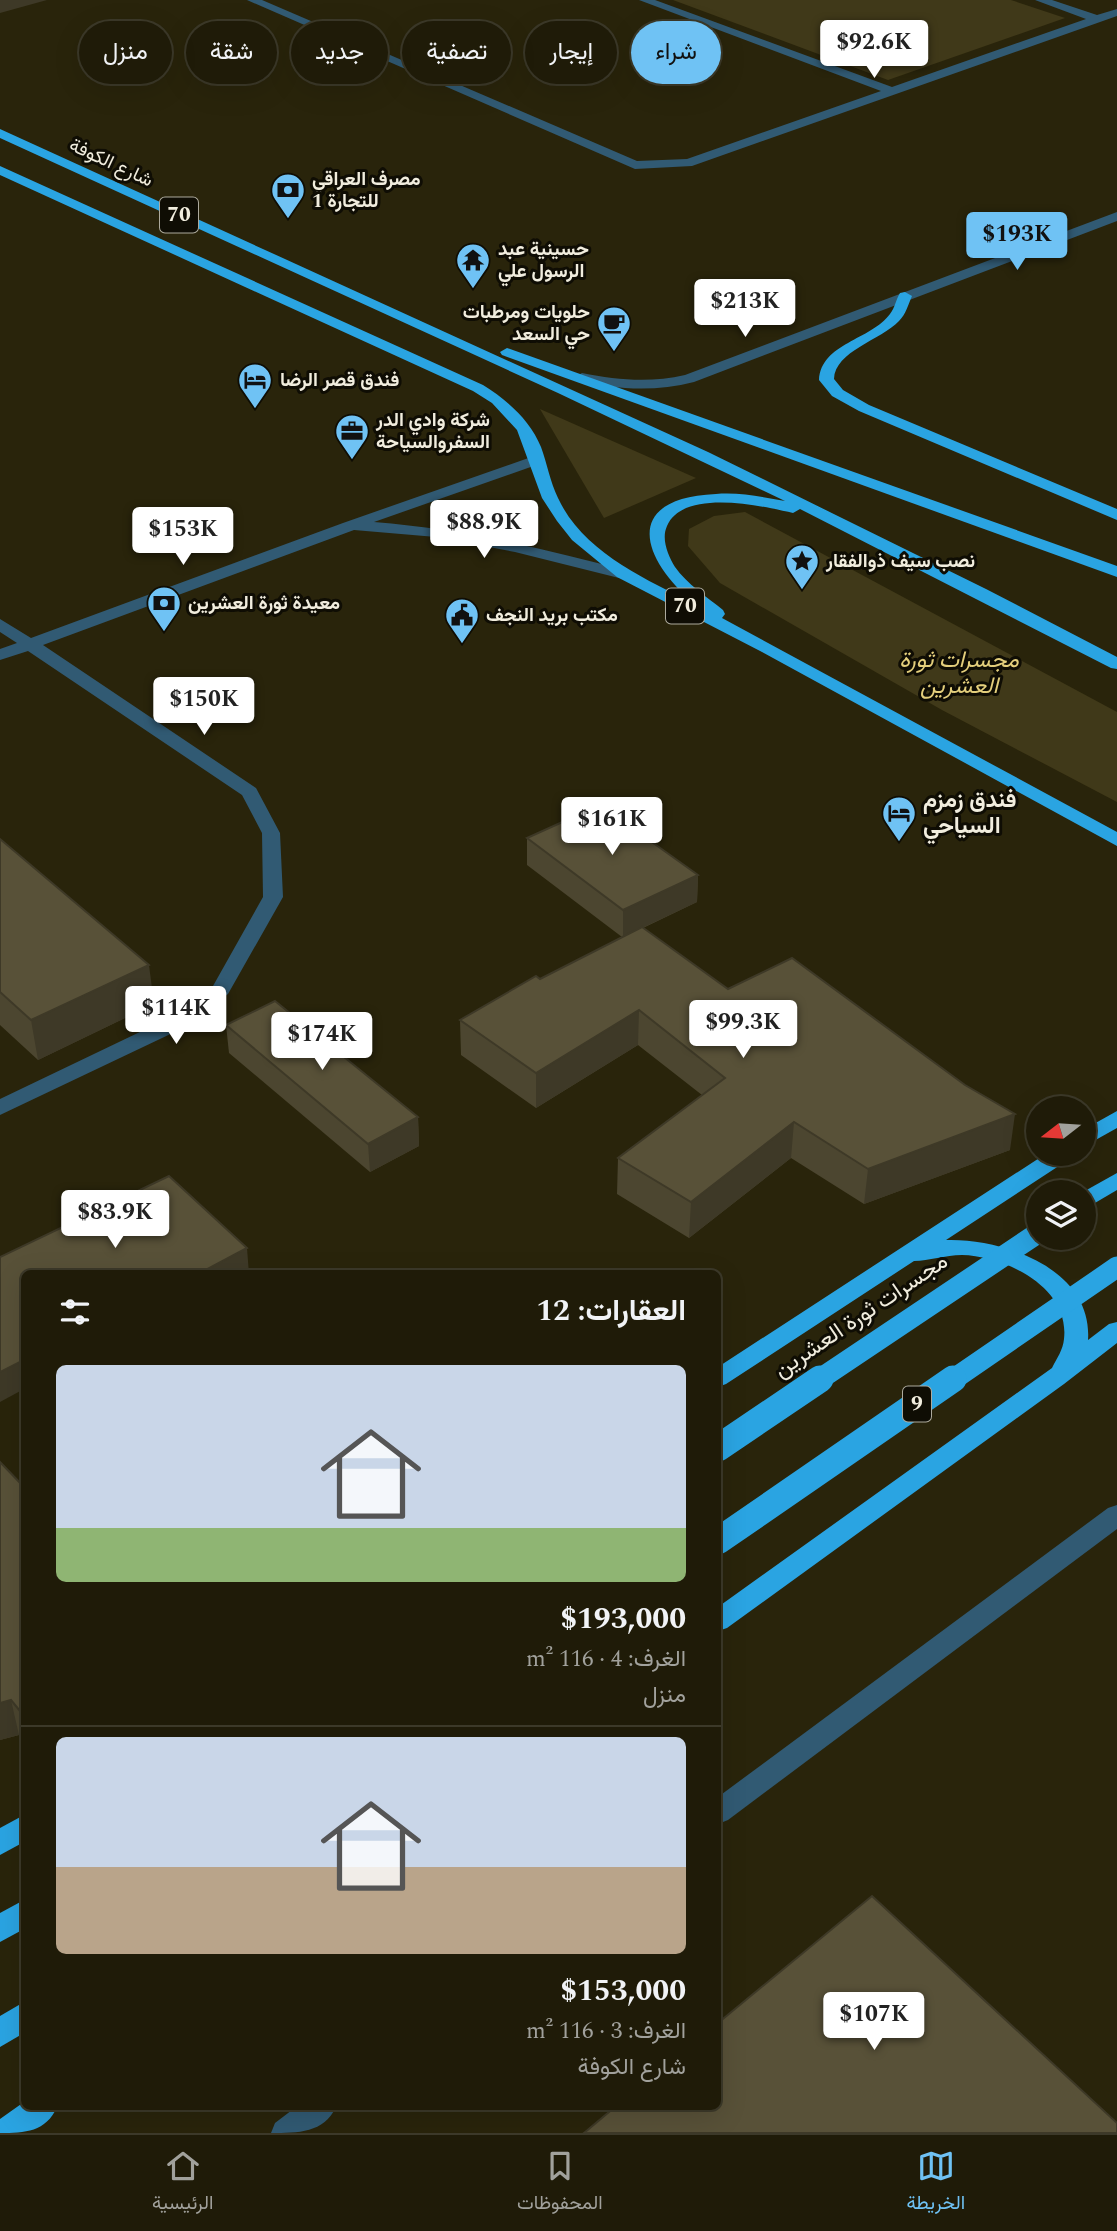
<!DOCTYPE html>
<html lang="ar">
<head>
<meta charset="utf-8">
<style>
  :root { --surface:#1f1b08; --page:#2c2816; --text:#f1f3f6; --muted:#a1a19c; --line:#3c3929; --accent:#6fc2f4 }
  body { margin:0; font-family:Spectral,Vazirmatn,serif; background:var(--page); color:var(--text); direction:rtl; height:100vh; display:flex; flex-direction:column; font-size:26px; white-space:nowrap }
  * { box-sizing:border-box; margin:0 }
  p { font-size:23px; color:var(--muted) }
  .icon { flex:none; width:38px; height:38px; fill:none; stroke:currentColor; stroke-width:2; stroke-linecap:round; stroke-linejoin:round }
  .map { position:relative; flex:1; overflow:hidden; direction:ltr }
  .details { position:absolute; left:21px; top:1270px; width:700px; height:840px; display:flex; flex-direction:column; background:var(--surface); border-radius:10px; box-shadow:0 7px 28px #0002,0 0 0 2px var(--line); direction:rtl }
  .details>* { flex:none }
  .banner { position:absolute; left:21px; top:21px; width:700px; height:63px; direction:rtl; display:flex; gap:14px }
  .needle { width:46px; rotate:253deg }
  .buttons { position:absolute; left:1026px; top:1096px; display:grid; gap:14px }
  .buttons a { display:grid; place-items:center; width:70px; height:70px; border-radius:50%; background:var(--surface); box-shadow:0 7px 28px #0002,0 0 0 2px var(--line); font-size:35px }
  .price { position:absolute; translate:-50% -60px; padding:0 16px; border-radius:7px; background:#fff; color:#222; font-size:23px; line-height:46px; filter:drop-shadow(0 2px 4px #0008) }
  .price::after { content:''; position:absolute; left:50%; top:42px; width:21px; height:16px; margin-left:-10px; background:inherit; clip-path:polygon(0 0,100% 0,50% 100%) }
  .price.selected { background:var(--accent); color:#111 }
  ul { padding:0; list-style:none }
  li { display:grid; align-content:center; gap:14px; height:371px; padding:0 35px }
  li+li { border-top:2px solid var(--line) }
  li span { display:grid; place-items:center; height:217px; border-radius:10px; color:#555 }
  li>.icon { margin-inline-start:auto }
  span .icon { width:126px; height:126px; fill:#fffc; stroke-width:1 }
  li b { font-size:30px }
  h2 { display:flex; justify-content:space-between; align-items:center; height:84px; padding:0 35px; font-size:30px }
  .pill { padding:0 24px; border-radius:32px; background:var(--surface); box-shadow:0 7px 28px #0002,0 0 0 2px var(--line); font-size:24px; line-height:63px }
  .pill.selected { background:var(--accent); color:#111 }
  .menu { display:flex; justify-content:space-around; align-items:center; height:98px; border-top:2px solid var(--line); background:var(--surface); font-size:19px; color:var(--muted) }
  .menu a { display:grid; justify-items:center; gap:4px }
  .menu .selected { color:var(--accent) }
  .map>svg:first-child { display:block }
</style>
</head>
<body>
<div class="map">
<svg width="1117" height="2133" viewBox="0 0 1117 2133">
  <rect width="100%" height="100%" fill="#29240b"/>
  <g fill="#403919">
    <polygon points="673,0 1011,0 1065,18 888,80"/>
    <polygon points="540,409 696,478 604,518"/>
    <polygon points="745,512 1117,712 1117,802 942,710 720,583 688,546 689,529 714,516"/>
  </g>
  <g fill="none" stroke-linecap="round" stroke-linejoin="round">
    <g fill="#315a73" fill-rule="evenodd">
      <polygon points="247,0 262,0 637,161 687,159 881,91 639,0 655,0 892,87 1086,19 1035,0 1052,0 1097,15 1117,9 1117,16 692,166 635,169"/>
      <path d="M1117,212V221L694,382C655,392 616,390 577,380L575,377L582,373C617,380 650,383 685,375Z"/>
      <path d="M537,455L542,457L545,460L542,463L374,522C462,529 544,549 629,571L631,574L629,577L623,579L515,552L436,537L354,530L43,645L256,788L280,833L283,897L228,994L181,1029L0,1115V1099L167,1019L213,986L263,897L262,833L242,795L28,651L0,660V649L17,643L0,632V619L31,638L343,523Z"/>
      <polygon points="1117,1505 1117,1529 728,1820 718,1824 718,1797 1108,1508"/>
      <path d="M296,2107H336C324,2133 298,2133 271,2133L275,2123Z"/>
    </g>
    <g fill="#2aa4e2" fill-rule="evenodd">
      <path d="M0,129L708,452L986,589L1117,657V669L1111,668L800,509L793,513C763,506 683,488 667,526C661,539 668,555 675,567C687,584 707,597 723,610L725,614L722,618L1117,832V846L762,652L617,577L572,540L557,521L542,498L517,430L492,403L473,391L0,175V166L483,385C507,400 530,420 541,447C547,463 550,482 558,498C583,552 645,579 695,604C640,558 622,498 716,494C739,492 762,497 785,501L558,393L0,138Z"/>
      <path d="M905,292L912,296C908,305 906,314 899,321C881,340 835,351 834,379L843,390L869,405L1117,509V520L859,411L832,396L819,380C821,343 871,340 890,314C895,308 896,299 900,293Z"/>
      <polygon points="507,348 1117,566 1117,577 502,355 500,352"/>
      <polygon points="1117,1111 1117,1128 1083,1147 1083,1130"/>
      <path d="M1047,1153H1074L1071,1158L946,1240C1003,1238 1093,1269 1088,1340L1109,1324L1117,1322V1343L1064,1384L727,1628L718,1631V1607L1052,1368C1057,1358 1063,1350 1064,1339C1070,1287 1005,1256 962,1255C945,1255 929,1261 914,1261L726,1384L718,1387V1367Z"/>
      <polygon points="1117,1173 1117,1190 1083,1210 1083,1192"/>
      <polygon points="24,1815 24,1842 0,1855 0,1828"/>
      <polygon points="24,1900 24,1929 0,1942 0,1913"/>
      <polygon points="24,2002 24,2033 0,2047 0,2016"/>
      <path d="M24,2102V2107H57C46,2132 25,2133 0,2133V2119Z"/>
    </g>
    <g stroke="#2aa4e2" stroke-width="21">
      <polyline points="817,1381 1038,1233"/>
      <polyline points="951,1381 1117,1267"/>
    </g>
    <g stroke="#2aa4e2" stroke-width="27">
      <polyline points="718,1448 820,1379"/>
      <polyline points="718,1541 953,1379"/>
    </g>
  </g>
  <g fill="#4c4630">
    <polygon points="527,838 698,875 697,902 643,928 728,989 1010,1150 864,1204 791,1158 689,1238 617,1194 618,1158 702,1095 638,1045 536,1108 461,1055 460,1020 622,937 527,865"/>
    <polygon points="0,839 154,1004 38,1060 0,1025"/>
    <polygon points="226,1025 418,1117 419,1146 370,1172 229,1053"/>
    <polygon points="0,1462 24,1487 24,1742 19,1735 0,1740"/>
  </g>
  <g fill="#3e3927">
    <polygon points="0,0 47,0 0,13"/>
    <polygon points="698,875 697,902 623,937 623,910"/>
    <polygon points="149,965 154,1004 38,1060 31,1020"/>
    <polygon points="639,1010 638,1045 536,1108 536,1073"/>
    <polygon points="1015,1114 1010,1150 864,1204 868,1169"/>
    <polygon points="418,1117 419,1146 370,1172 368,1144"/>
    <polygon points="794,1122 791,1158 689,1238 691,1202"/>
    <polygon points="247,1248 249,1274 198,1274"/>
    <polygon points="24,1360 24,1389 0,1402 0,1372"/>
    <polygon points="11,1700 19,1735 0,1740 0,1703"/>
  </g>
  <g fill="#585138" stroke="#3e3927" stroke-width="2">
    <polygon points="600,805 698,875 623,910 527,838"/>
    <polygon points="0,839 149,965 31,1020 0,992"/>
    <polygon points="642,927 728,989 792,958 965,1085 1015,1114 868,1169 794,1122 691,1202 618,1158 725,1078 639,1010 536,1073 460,1020 536,976 540,979"/>
    <polygon points="275,1001 418,1117 368,1144 226,1025"/>
    <polygon points="169,1176 247,1248 198,1274 24,1274 24,1360 0,1372 0,1257"/>
    <polygon points="0,1462 24,1487 24,1716 11,1700 0,1703"/>
    <polygon points="872,1896 1117,2123 1117,2133 584,2133 615,2107 718,2107 718,2023"/>
  </g>
  <defs>
    <g id="bank-pin" transform="scale(1.75)"><path d="M0 17L-7.5 6A9.5 9.5 0 1 1 7.5 6Z" fill="#6fc2f4" stroke="#0f0d04"/><path d="M-6-4H6V4H-6ZM0-2.3a2.3 2.3 0 1 0 0 4.6a2.3 2.3 0 1 0 0-4.6Z" fill="#111"/></g>
    <g id="temple-pin" transform="scale(1.75)"><path d="M0 17L-7.5 6A9.5 9.5 0 1 1 7.5 6Z" fill="#6fc2f4" stroke="#0f0d04"/><path d="M0-6L5-2H3V0L6.5 2.5H4V6H1.5V3h-3V6H-4V2.5H-6.5L-3 0V-2H-5Z" fill="#111"/></g>
    <g id="cafe-pin" transform="scale(1.75)"><path d="M0 17L-7.5 6A9.5 9.5 0 1 1 7.5 6Z" fill="#6fc2f4" stroke="#0f0d04"/><path d="M-5.5-4.5H6V0H3Q3 3.5 0 3.5H-2.5Q-5.5 3.5-5.5 0ZM3-3.2v2h1.7v-2ZM-6 4.5H4V6H-6Z" fill="#111"/></g>
    <g id="hotel-pin" transform="scale(1.75)"><path d="M0 17L-7.5 6A9.5 9.5 0 1 1 7.5 6Z" fill="#6fc2f4" stroke="#0f0d04"/><path d="M-6-4.5h1.5V1H6V5H4.5V3h-9V5H-6ZM-4 0a1.8 1.8 0 1 1 3.6 0ZM.5 0V-2.5h3Q6-2.5 6 0Z" fill="#111"/></g>
    <g id="office-pin" transform="scale(1.75)"><path d="M0 17L-7.5 6A9.5 9.5 0 1 1 7.5 6Z" fill="#6fc2f4" stroke="#0f0d04"/><path d="M-6-3h4V-5.5h4V-3h4V5H-6ZM-1-4.5V-3h2v-1.5ZM-6 0V1H6V0Z" fill="#111"/></g>
    <g id="sight-pin" transform="scale(1.75)"><path d="M0 17L-7.5 6A9.5 9.5 0 1 1 7.5 6Z" fill="#6fc2f4" stroke="#0f0d04"/><path d="M0-6L1.8-2.2L6-1.7L2.9 1.2L3.7 5.4L0 3.3L-3.7 5.4L-2.9 1.2L-6-1.7L-1.8-2.2Z" fill="#111"/></g>
    <g id="civic-pin" transform="scale(1.75)"><path d="M0 17L-7.5 6A9.5 9.5 0 1 1 7.5 6Z" fill="#6fc2f4" stroke="#0f0d04"/><path d="M-.6-6.5H3V-4.5H.6V-3L4-1V1h2V6H-6V1h2V-1L-.6-3ZM-1.2 2.5V6h2.4V2.5Z" fill="#111"/></g>
  </defs>
  <g fill-rule="evenodd">
    <use href="#bank-pin" x="288" y="190"/>
    <use href="#temple-pin" x="473" y="260"/>
    <use href="#cafe-pin" x="614" y="323"/>
    <use href="#hotel-pin" x="255" y="380"/>
    <use href="#office-pin" x="352" y="431"/>
    <use href="#sight-pin" x="802" y="561"/>
    <use href="#bank-pin" x="164" y="603"/>
    <use href="#civic-pin" x="462" y="615"/>
    <use href="#hotel-pin" x="899" y="813"/>
  </g>
  <g text-anchor="middle" dominant-baseline="central" stroke-width="6" stroke-linejoin="round" paint-order="stroke">
    <g font-size="19" fill="#f1edde" stroke="#0f0d04">
      <text transform="translate(111 163) rotate(25)">شارع الكوفة</text>
    </g>
    <g font-size="19" font-weight="bold" fill="#f1edde" stroke="#0f0d04" text-anchor="start">
      <text x="312" y="179">مصرف العراقي<tspan x="312" dy="22">للتجارة 1</tspan></text>
      <text x="498" y="249">حسينية عبد<tspan x="498" dy="22">الرسول علي</tspan></text>
      <text x="590" y="312" text-anchor="end">حلويات ومرطبات<tspan x="590" dy="22">حي السعد</tspan></text>
      <text x="280" y="380">فندق قصر الرضا</text>
      <text x="376" y="420">شركة وادي الدر<tspan x="376" dy="22">السفروالسياحة</tspan></text>
      <text x="826" y="561">نصب سيف ذوالفقار</text>
      <text x="188" y="603">معيدة ثورة العشرين</text>
      <text x="486" y="615">مكتب بريد النجف</text>
    </g>
    <g fill="#0f0d04" stroke="#adaa9d" stroke-width="2">
      <rect x="160" y="197.5" width="38" height="35" rx="5"/>
      <rect x="666" y="588.5" width="38" height="35" rx="5"/>
      <rect x="903" y="1386.5" width="28" height="35" rx="5"/>
    </g>
    <g font-size="21" font-weight="bold" fill="#f1edde">
      <text x="179" y="215">70</text>
      <text x="685" y="606">70</text>
      <text x="917" y="1404">9</text>
    </g>
    <g font-size="23" font-style="italic" fill="#e4cf7c" stroke="#0f0d04">
      <text x="959" y="660">مجسرات ثورة<tspan x="959" dy="26">العشرين</tspan></text>
    </g>
    <g font-size="23" font-weight="bold" fill="#f1edde" stroke="#0f0d04" text-anchor="start">
      <text x="923" y="800">فندق زمزم<tspan x="923" dy="26">السياحي</tspan></text>
    </g>
    <g font-size="23" fill="#f1edde" stroke="#0f0d04">
      <text transform="translate(861 1316) rotate(-34)">مجسرات ثورة العشرين</text>
    </g>
  </g>
</svg>
<div class="buttons">
<a><svg class="needle" viewBox="-14 -14 28 28"><path d="M0-13l5 13h-10z" fill="#e53935"/><path d="M0 13l5-13h-10z" fill="#a1a19c"/></svg></a>
<a><svg class="icon" aria-label="layers" viewBox="0 0 24 24"><path d="M12 4l9 5-9 5-9-5zM3 14l9 5 9-5"/></svg></a>
</div>
<b class="price" style="left:874px;top:80px">$92.6K</b>
<b class="price selected" style="left:1017px;top:272px">$193K</b>
<b class="price" style="left:745px;top:339px">$213K</b>
<b class="price" style="left:484px;top:560px">$88.9K</b>
<b class="price" style="left:183px;top:567px">$153K</b>
<b class="price" style="left:204px;top:737px">$150K</b>
<b class="price" style="left:612px;top:857px">$161K</b>
<b class="price" style="left:176px;top:1046px">$114K</b>
<b class="price" style="left:743px;top:1060px">$99.3K</b>
<b class="price" style="left:322px;top:1072px">$174K</b>
<b class="price" style="left:115px;top:1250px">$83.9K</b>
<b class="price" style="left:874px;top:2052px">$107K</b>
<div class="banner">
<a class="pill selected">شراء</a>
<a class="pill">إيجار</a>
<a class="pill">تصفية</a>
<a class="pill">جديد</a>
<a class="pill">شقة</a>
<a class="pill">منزل</a>
</div>
<section class="details">
<h2>العقارات: 12<svg class="icon" aria-label="filters" viewBox="0 0 24 24"><path d="M4 7h16M4 17h16"/><circle cx="9" cy="7" r="2"/><circle cx="15" cy="17" r="2"/></svg></h2>
<ul>
<li><span style="background:linear-gradient(#c9d6e8 75%,#8fb573 0)"><svg class="icon" aria-label="home" viewBox="0 0 24 24"><path d="M3 11l9-7 9 7M6 9v11h12V9"/></svg></span><div><b>$193,000</b><p>الغرف: 4 · 116 m²</p><p>منزل</p></div></li>
<li><span style="background:linear-gradient(#c9d6e8 60%,#b9a48a 0)"><svg class="icon" aria-label="home" viewBox="0 0 24 24"><path d="M3 11l9-7 9 7M6 9v11h12V9"/></svg></span><div><b>$153,000</b><p>الغرف: 3 · 116 m²</p><p>شارع الكوفة</p></div></li>
</ul>
</section>
</div>
<nav class="menu">
<a class="selected"><svg class="icon" aria-label="map" viewBox="0 0 24 24"><path d="M3 6l6-2 6 2 6-2v14l-6 2-6-2-6 2zM9 4v14M15 6v14"/></svg>الخريطة</a>
<a><svg class="icon" aria-label="saved" viewBox="0 0 24 24"><path d="M7 4h10v16l-5-4-5 4z"/></svg>المحفوظات</a>
<a><svg class="icon" aria-label="home" viewBox="0 0 24 24"><path d="M3 11l9-7 9 7M6 9v11h12V9"/></svg>الرئيسية</a>
</nav>
</body>
</html>
